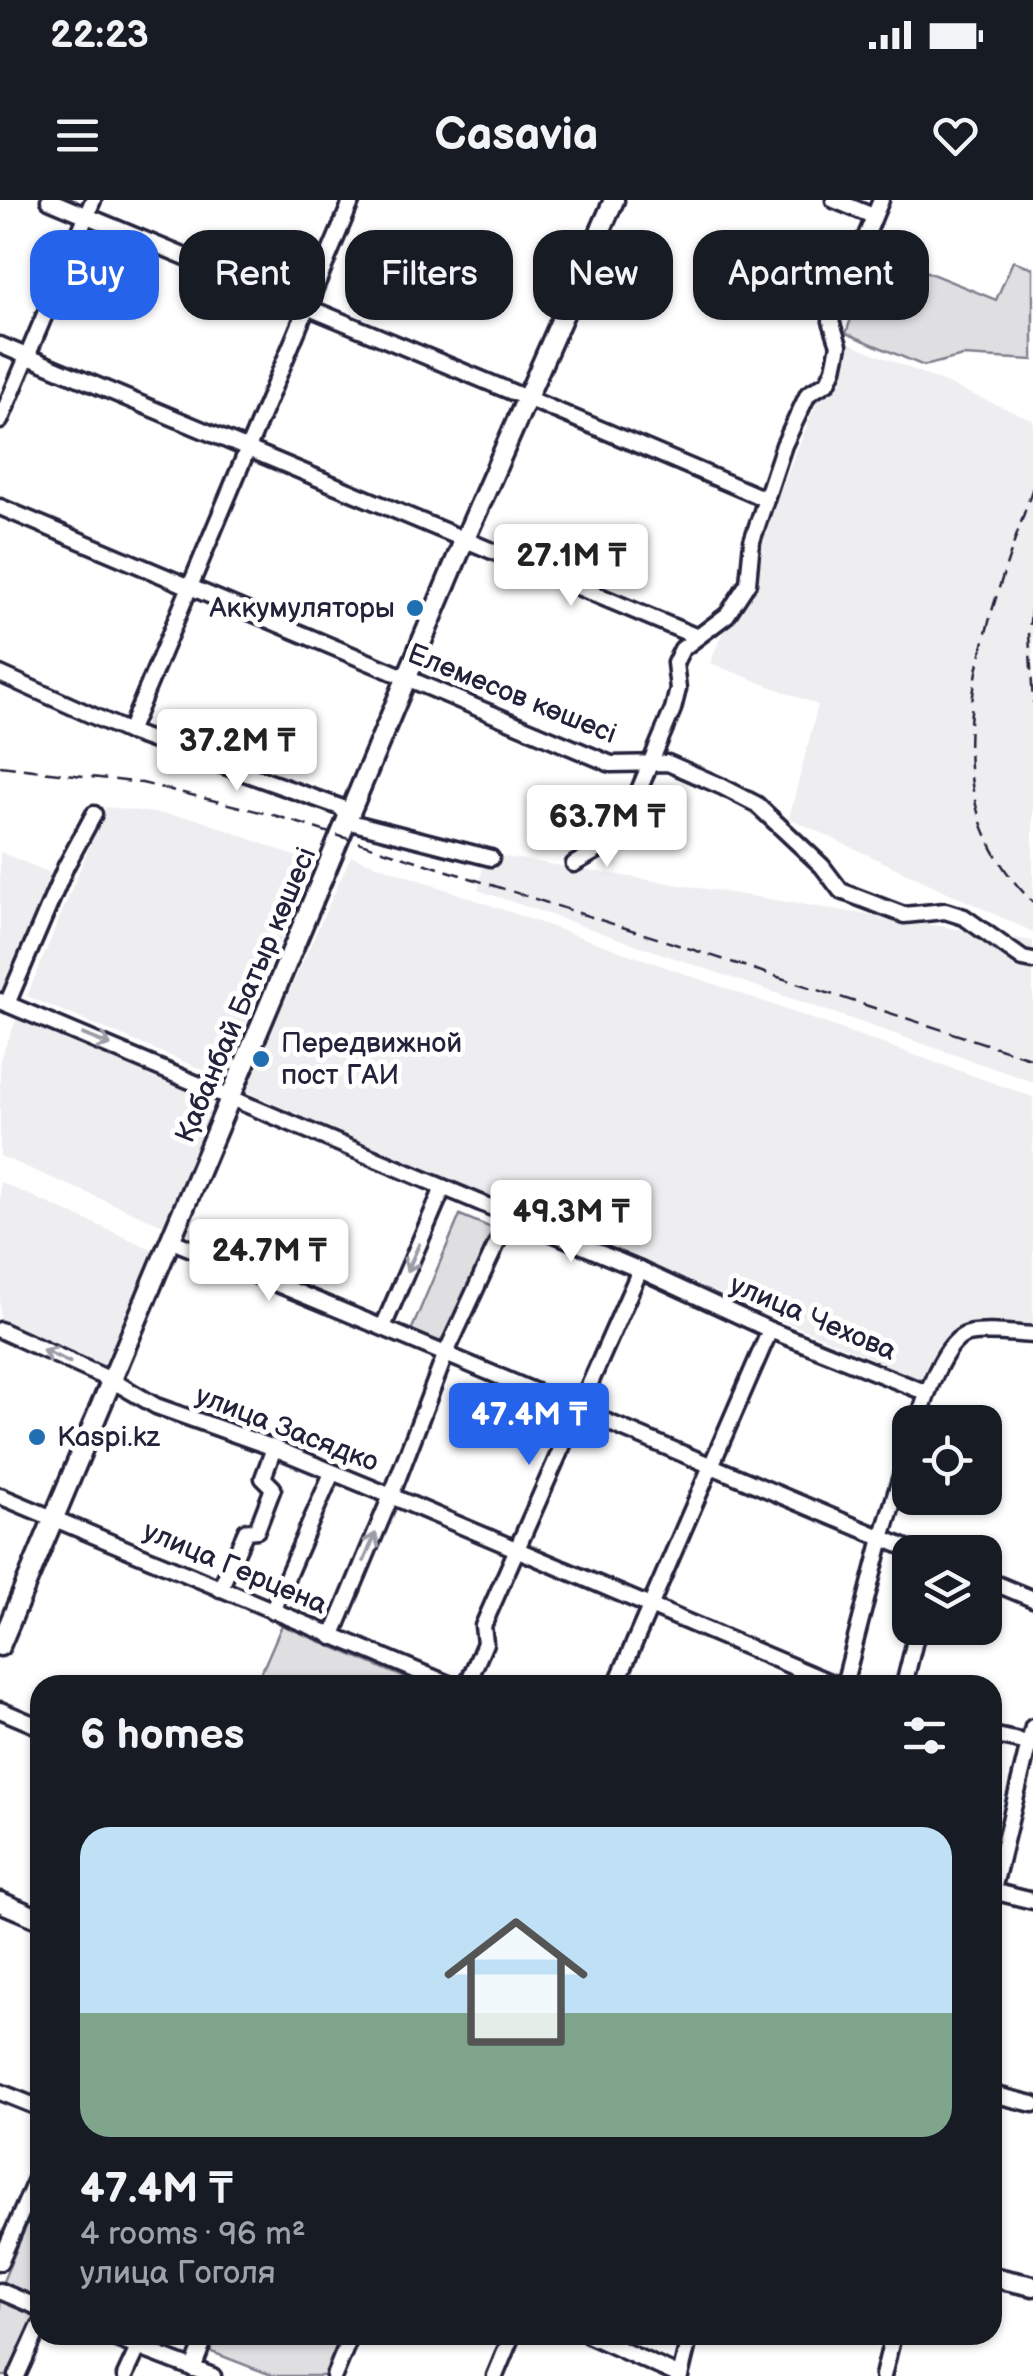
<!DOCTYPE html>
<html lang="en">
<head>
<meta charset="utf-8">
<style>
  :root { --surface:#171b24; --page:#242831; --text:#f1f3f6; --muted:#9ea1a6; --line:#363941; --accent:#2563eb }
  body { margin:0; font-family:"Balsamiq Sans",sans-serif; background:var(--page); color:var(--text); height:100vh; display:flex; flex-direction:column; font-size:38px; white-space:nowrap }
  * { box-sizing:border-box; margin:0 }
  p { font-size:32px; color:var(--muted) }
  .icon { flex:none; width:55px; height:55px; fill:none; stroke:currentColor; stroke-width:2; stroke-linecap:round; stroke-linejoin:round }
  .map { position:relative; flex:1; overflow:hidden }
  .sheet { position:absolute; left:30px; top:1475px; width:972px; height:670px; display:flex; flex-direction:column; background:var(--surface); border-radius:30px; box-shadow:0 2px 8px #0004 }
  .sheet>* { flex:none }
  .banner { position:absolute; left:30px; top:30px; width:975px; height:90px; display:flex; gap:20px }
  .tools { position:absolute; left:892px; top:1205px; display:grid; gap:20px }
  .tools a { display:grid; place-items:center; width:110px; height:110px; border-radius:20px; background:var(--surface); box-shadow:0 2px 8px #0004; font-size:50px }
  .price { position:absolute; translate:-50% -85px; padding:0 22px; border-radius:10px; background:#fff; color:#222; font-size:32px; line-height:65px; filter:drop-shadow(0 2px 5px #0008) }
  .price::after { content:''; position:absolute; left:50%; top:60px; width:30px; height:22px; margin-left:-15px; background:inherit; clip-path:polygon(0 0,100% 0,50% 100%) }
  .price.selected { background:var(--accent); color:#fff }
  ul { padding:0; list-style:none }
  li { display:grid; align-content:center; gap:20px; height:530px; padding:0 50px }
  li+li { border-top:2px solid var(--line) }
  li span { display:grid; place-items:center; height:310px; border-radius:30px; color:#555 }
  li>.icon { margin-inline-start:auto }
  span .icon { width:180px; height:180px; fill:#fffc; stroke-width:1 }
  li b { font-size:42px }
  h2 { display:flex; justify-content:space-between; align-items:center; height:120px; padding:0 50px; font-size:42px }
  .pill { padding:0 35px; border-radius:30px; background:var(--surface); box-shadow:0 2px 8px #0004; font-size:35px; line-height:90px }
  .pill.selected { background:var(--accent); color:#fff }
  .status { display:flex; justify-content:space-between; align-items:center; height:70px; padding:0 50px; background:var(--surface); direction:ltr }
  .status svg { height:28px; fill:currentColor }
  header { display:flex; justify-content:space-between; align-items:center; height:130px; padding:0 50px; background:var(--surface); font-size:45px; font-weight:700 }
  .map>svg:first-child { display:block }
</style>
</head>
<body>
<div class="status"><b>22:23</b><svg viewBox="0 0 49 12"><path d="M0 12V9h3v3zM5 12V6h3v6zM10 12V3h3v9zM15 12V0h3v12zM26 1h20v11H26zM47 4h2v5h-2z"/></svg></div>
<header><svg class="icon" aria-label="menu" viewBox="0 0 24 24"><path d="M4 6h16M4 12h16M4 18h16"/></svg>Casavia<svg class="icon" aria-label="heart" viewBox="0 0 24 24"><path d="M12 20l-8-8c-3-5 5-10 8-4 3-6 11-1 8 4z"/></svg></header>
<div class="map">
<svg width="1033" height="2176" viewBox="0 0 1033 2176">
  <rect width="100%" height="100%" fill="#fff"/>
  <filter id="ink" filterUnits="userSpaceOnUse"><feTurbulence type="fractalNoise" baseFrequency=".01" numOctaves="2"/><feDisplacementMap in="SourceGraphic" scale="20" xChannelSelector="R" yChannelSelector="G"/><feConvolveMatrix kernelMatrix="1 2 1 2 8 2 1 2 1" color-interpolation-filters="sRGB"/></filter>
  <g filter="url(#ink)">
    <g fill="#eeeef1">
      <polygon points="842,140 1033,220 1033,732 789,618 818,505 710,463"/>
      <polygon points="106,607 195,618 313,663 223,878 27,796"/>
      <polygon points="0,652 53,674 0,801"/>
      <polygon points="486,654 1033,741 1033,882 478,690"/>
      <polygon points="351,656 1033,897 1033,1125 960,1126 920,1179 244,891"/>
      <polygon points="20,811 218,896 163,1025 0,956 0,859"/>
      <polygon points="0,982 154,1050 103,1166 0,1120"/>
    </g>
    <g fill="#dfdfe2" stroke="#80808e" stroke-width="2.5">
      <polygon points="875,51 996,100 1013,61 1033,68 1033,160 963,156 924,166 846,133"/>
      <polygon points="460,1015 494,1029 444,1145 411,1131"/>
      <polygon points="282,1425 422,1485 256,1485"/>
      <polygon points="40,1993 40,2102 1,2086"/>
      <polygon points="0,2098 37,2114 10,2176 0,2176"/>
      <polygon points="209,2135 344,2135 328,2176 274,2176 204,2149"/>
    </g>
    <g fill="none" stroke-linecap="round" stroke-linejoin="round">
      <g stroke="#22223b" stroke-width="21">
        <g id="minor">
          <path d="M49,0C287,100 527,196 765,299"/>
          <polyline points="834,0 873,16"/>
          <polyline points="0,145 695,436"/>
          <polyline points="0,221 93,0"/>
          <polyline points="0,307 611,564 668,563 723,587 756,604 822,666 841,691 904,715 945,711 964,717 1023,759 1033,761"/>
          <polyline points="0,474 129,532 340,607 354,623 491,658"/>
          <polyline points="129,532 352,0"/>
          <polyline points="574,664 619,638 673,509 678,489 675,463 682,449 727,415 748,383 752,341 784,245 808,194 828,182 834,169 839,145 831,121 881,0"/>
          <polyline points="0,801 640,1070 770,1130 927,1193"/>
          <polyline points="7,804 66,666 94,614"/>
          <path d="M172,1041C421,1142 668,1248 916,1352"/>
          <polyline points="383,1127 443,988"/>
          <polyline points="0,1130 113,1181 156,1206 274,1248 391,1296 836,1485"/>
          <path d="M918,1222C924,1201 944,1139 968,1134C988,1130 1013,1134 1033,1135"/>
          <polyline points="0,1296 451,1485"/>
          <polyline points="985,1379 1033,1399"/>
          <polyline points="220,1389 246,1331 257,1330 273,1288 263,1278 274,1248"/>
          <polyline points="272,1411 332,1273"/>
          <polyline points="332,1437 391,1296 446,1153 510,1015"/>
          <polyline points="467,1485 485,1443 483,1426 640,1070"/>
          <polyline points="616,1485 770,1130"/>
          <polyline points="844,1485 882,1338 910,1247"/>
          <polyline points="904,1485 918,1428"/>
          <polyline points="0,1510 40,1527"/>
          <polyline points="992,1535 1033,1544"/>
          <polyline points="992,1691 1033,1701"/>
          <polyline points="992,1694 1033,1527"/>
          <polyline points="0,1892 40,1908"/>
          <polyline points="992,1894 1033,1904"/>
          <polyline points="0,2062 40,1970"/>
          <polyline points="0,2091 40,2108"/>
          <polyline points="106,2135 213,2176"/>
          <polyline points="588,2135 680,2176"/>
          <polyline points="193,2169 206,2135"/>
          <polyline points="17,2176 40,2125"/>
          <polyline points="125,2176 144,2135"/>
          <polyline points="334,2176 351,2135"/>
          <polyline points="495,2176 512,2135"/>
          <polyline points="680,2176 690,2135"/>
          <polyline points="883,2176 893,2135"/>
        </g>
      </g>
      <g stroke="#22223b" stroke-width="25">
        <g id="major">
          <polyline points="0,1446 464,341 614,0"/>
          <polyline points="0,1702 40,1719"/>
          <polyline points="992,2077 1033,2086"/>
        </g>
      </g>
      <use href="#minor" stroke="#fff" stroke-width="14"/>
      <use href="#major" stroke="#fff" stroke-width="18"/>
      <g stroke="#22223b" stroke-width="2.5" stroke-dasharray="15 8" stroke-linecap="butt">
        <path d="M1033,287C990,417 914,589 1033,702"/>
        <polyline points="1033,387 1029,434 1033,503"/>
        <polyline points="0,566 142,583 277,616 1033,859"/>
      </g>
    </g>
    <defs><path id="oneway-shaft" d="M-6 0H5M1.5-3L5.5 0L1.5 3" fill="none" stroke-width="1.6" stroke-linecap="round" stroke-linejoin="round" transform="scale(2.5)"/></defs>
    <g stroke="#9c9ca7">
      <use href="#oneway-shaft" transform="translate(97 840) rotate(22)"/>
      <use href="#oneway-shaft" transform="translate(413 1058) rotate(114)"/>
      <use href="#oneway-shaft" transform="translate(56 1156) rotate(-155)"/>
      <use href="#oneway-shaft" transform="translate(370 1347) rotate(-67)"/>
    </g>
  </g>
  <g fill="#1f6fb2" stroke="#fff" stroke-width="4">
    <circle cx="415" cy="408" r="10"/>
    <circle cx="261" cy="859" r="10"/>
    <circle cx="37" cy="1237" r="10"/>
  </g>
  <g text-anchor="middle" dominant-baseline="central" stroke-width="10" stroke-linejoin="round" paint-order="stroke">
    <g font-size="28" fill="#22223b" stroke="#fff" text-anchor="start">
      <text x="395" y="408" text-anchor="end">Аккумуляторы</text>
      <text x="281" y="843">Передвижной<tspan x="281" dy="32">пост ГАИ</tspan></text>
      <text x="57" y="1237">Kaspi.kz</text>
    </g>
    <g font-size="28" fill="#22223b" stroke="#fff">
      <text transform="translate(512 494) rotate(22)">Елемесов көшесі</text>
      <text transform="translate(246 795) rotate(-67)">Қабанбай Батыр көшесі</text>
      <text transform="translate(813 1118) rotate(23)">улица Чехова</text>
      <text transform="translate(287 1229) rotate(21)">улица Засядко</text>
      <text transform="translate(235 1368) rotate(23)">улица Герцена</text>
    </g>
  </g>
</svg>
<div class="tools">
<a><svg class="icon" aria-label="locate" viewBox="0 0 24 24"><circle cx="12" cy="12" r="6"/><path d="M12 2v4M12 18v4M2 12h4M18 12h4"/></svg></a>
<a><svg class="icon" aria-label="layers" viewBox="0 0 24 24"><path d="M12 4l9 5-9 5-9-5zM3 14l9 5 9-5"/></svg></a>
</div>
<b class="price" style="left:571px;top:409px">27.1M ₸</b>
<b class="price" style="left:237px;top:594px">37.2M ₸</b>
<b class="price" style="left:607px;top:670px">63.7M ₸</b>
<b class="price" style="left:571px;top:1065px">49.3M ₸</b>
<b class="price" style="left:269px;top:1104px">24.7M ₸</b>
<b class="price selected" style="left:529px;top:1268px">47.4M ₸</b>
<div class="banner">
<a class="pill selected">Buy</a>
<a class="pill">Rent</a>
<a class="pill">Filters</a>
<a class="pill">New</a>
<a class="pill">Apartment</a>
</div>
<section class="sheet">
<h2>6 homes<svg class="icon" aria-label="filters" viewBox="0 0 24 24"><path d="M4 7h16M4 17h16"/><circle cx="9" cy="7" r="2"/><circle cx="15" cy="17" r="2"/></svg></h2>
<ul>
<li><span style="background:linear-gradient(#bfe0f5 60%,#7fa58c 0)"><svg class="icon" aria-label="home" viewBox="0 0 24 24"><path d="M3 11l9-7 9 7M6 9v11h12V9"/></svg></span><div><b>47.4M ₸</b><p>4 rooms · 96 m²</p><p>улица Гоголя</p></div></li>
</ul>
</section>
</div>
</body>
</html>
